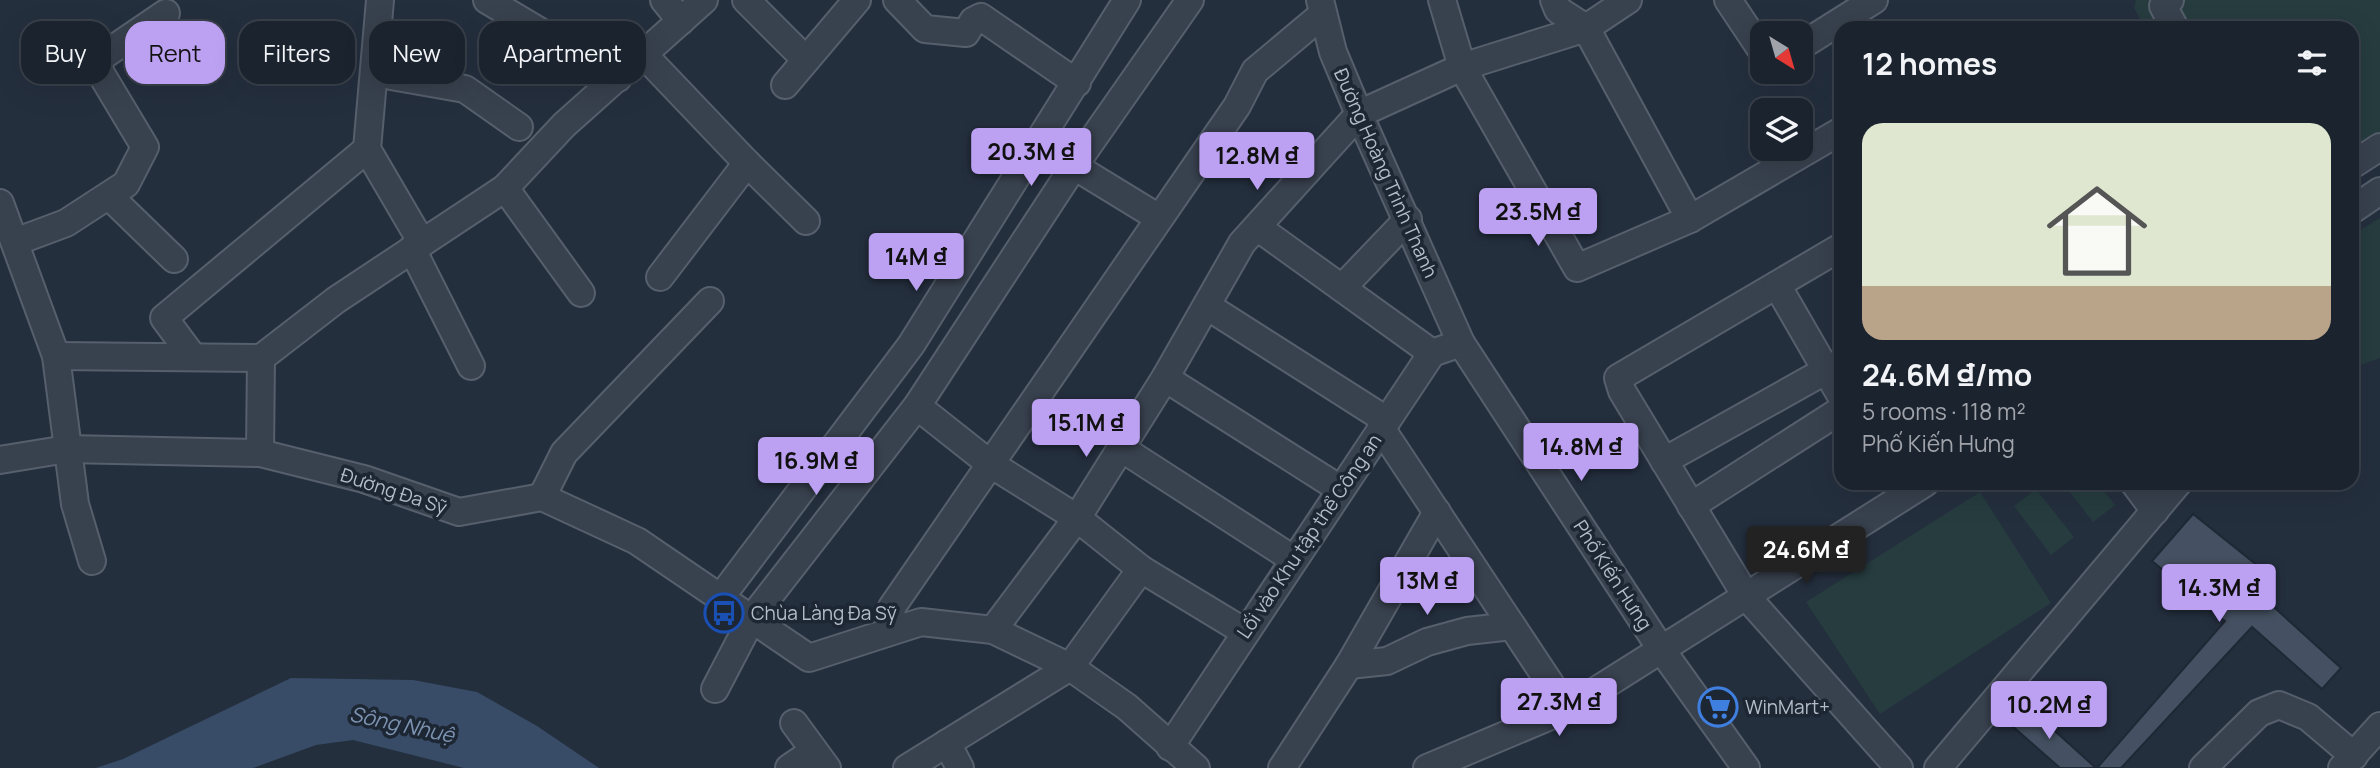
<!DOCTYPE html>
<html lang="en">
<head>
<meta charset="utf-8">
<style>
  :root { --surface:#1b232e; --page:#282f3a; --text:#f1f3f6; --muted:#a0a4aa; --line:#39404a; --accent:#bca0f2 }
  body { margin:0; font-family:Manrope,sans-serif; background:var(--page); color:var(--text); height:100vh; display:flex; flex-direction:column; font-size:26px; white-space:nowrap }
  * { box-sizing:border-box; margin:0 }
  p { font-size:23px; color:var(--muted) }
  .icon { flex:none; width:38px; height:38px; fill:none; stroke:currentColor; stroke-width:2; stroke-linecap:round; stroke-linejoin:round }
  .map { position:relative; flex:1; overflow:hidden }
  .drawer { position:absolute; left:1834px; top:21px; width:525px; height:469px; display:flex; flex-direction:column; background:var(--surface); border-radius:21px; box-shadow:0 7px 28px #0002,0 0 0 2px var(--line) }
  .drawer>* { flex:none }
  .hud { position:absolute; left:21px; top:21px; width:665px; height:63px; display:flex; gap:14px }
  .needle { width:46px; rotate:143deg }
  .fabs { position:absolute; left:1750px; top:21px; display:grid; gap:14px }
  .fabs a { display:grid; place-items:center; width:63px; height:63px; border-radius:14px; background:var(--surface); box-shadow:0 7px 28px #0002,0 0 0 2px var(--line); font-size:35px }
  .price { position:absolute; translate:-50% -60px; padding:0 16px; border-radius:7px; background:var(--accent); color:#111; font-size:23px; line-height:46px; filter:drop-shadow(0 2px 4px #0008) }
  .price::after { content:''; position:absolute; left:50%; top:42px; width:21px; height:16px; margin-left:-10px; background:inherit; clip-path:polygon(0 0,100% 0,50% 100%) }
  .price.selected { background:#222; color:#fff }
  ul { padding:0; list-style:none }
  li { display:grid; align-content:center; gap:14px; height:371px; padding:0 28px }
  li span { display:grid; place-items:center; height:217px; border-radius:21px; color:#555 }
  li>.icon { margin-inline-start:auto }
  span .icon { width:126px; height:126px; fill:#fffc; stroke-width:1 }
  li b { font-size:30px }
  h2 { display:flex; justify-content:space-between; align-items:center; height:84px; padding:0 28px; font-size:30px }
  .pill { padding:0 24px; border-radius:21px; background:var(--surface); box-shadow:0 7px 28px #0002,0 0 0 2px var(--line); font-size:24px; line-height:63px }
  .pill.selected { background:var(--accent); color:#111 }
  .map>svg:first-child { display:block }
</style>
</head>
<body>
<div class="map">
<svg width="2380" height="768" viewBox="0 0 2380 768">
  <rect width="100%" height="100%" fill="#242f3e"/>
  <g fill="#263c3f">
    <polygon points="2136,0 2380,0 2380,160 2352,178 2352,28 2145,28 2134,8"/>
    <polygon points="2380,218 2380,358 2352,368 2352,235"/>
    <polygon points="2063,483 2098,483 2115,505 2093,522"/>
    <polygon points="2036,489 2074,537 2051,555 2014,506"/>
    <polygon points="1980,492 2051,603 1880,714 1806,602"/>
  </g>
  <polygon fill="#394c67" points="291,678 413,680 477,692 537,726 599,768 464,768 353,740 316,745 253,768 96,768 123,759"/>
  <g fill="#455162" stroke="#1f2835" stroke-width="2">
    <polygon points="2193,514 2258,566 2245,581 2341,668 2322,689 2252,627 2121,768 2097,768 2225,621 2152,561"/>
    <polygon points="2026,705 2096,768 2060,768 2010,724"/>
  </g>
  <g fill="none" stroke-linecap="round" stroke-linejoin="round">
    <g stroke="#565f6c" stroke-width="30">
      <g id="minor">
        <polyline points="380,0 367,149 422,243"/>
        <polyline points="487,0 618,78"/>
        <polyline points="664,0 681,21"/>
        <polyline points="746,0 806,60"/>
        <polyline points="897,0 925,29 966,33 973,21 981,17 1077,83"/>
        <polyline points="1320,0 1333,52 1359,114 1461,343 1661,649 1746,768"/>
        <polyline points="1442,0 1462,67 1577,268 1690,219 1841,131"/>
        <polyline points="1554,0 1558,10 1586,28 1690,219"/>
        <polyline points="1728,0 1762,51"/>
        <polyline points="2170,0 2163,6 2175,28"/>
        <polyline points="1801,46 1874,0"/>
        <polyline points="644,55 747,163 660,277"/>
        <polyline points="374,73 465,89 519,127"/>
        <polyline points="785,85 857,0"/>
        <polyline points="747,163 806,221"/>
        <polyline points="2352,165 2380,147"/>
        <polyline points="1074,166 1159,218"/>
        <polyline points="505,188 581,293"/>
        <polyline points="109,196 174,259"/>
        <polyline points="0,203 56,356 75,504 92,561"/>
        <polyline points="2352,210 2380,191"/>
        <polyline points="1257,227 1432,353"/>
        <polyline points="15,242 66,223 126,184 145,147 94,62 166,13"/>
        <polyline points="1841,247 1618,378 1622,391 1746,596 1899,768"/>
        <polyline points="412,249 471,366"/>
        <polyline points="1777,285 1841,396"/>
        <polyline points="1342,288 1408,219"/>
        <polyline points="1207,306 1386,420"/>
        <polyline points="56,356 261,358"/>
        <polyline points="193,357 164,318 367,149"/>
        <polyline points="1165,378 1340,489"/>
        <polyline points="917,406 989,463 1077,518 1141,569 1245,632"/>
        <polyline points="1381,428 1567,709"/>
        <polyline points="1121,448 1293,559"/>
        <polyline points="260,453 261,358 336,300 505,188 564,125 704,0"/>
        <polyline points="0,460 67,449 260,453 364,479 459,512 542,497 637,541 809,658 921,622 993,630 1070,667 1127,707 1196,768"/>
        <polyline points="1664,461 1841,362"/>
        <polyline points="2134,483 2155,511"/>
        <polyline points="542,497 564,453 710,301"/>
        <polyline points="1691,506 1841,410"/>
        <polyline points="721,597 911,345 1127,0"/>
        <polyline points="890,630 892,607 1237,106 1255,71 1323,14"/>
        <polyline points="993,630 1077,518 1165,378 1242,243 1359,114 1462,67 1586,28 1628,0"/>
        <polyline points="1349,665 1387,661 1427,642 1467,631 1512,626"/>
        <polyline points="715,689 752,618 917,406 1074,166 1190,0"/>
        <polyline points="794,723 827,768"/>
        <polyline points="947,743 960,768"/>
        <polyline points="1170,747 1432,353 1461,343"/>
        <polyline points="789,768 814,751"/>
        <polyline points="907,768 1070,667 1141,569"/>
        <polyline points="1282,768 1349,665 1437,512"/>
        <polyline points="1427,768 1567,709 1925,483"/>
        <polyline points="1938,768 2178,483"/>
        <polyline points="2203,768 2259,713 2279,705 2308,717 2354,756"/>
        <polyline points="2342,768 2380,726"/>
      </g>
    </g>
    <use href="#minor" stroke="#38414e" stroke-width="26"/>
  </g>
  <defs>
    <g id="bus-ring" transform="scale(2.0125)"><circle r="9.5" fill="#1d2633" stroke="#1a4fb4" stroke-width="1.5"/><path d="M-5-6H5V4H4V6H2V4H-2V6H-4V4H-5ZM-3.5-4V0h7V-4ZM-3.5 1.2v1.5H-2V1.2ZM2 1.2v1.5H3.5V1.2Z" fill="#1a4fb4"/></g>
    <g id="supermarket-ring" transform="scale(2.0125)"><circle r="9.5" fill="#1d2633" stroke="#3f7fe0" stroke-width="1.5"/><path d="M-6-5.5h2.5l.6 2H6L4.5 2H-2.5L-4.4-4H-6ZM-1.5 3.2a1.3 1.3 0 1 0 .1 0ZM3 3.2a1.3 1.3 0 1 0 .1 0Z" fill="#3f7fe0"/></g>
  </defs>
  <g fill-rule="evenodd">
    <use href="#bus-ring" x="724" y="613"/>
    <use href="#supermarket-ring" x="1718" y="707"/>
  </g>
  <g text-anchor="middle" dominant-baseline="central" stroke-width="7" stroke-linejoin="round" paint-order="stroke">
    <g font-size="19" fill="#b4bcc9" stroke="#1d2633">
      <text transform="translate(1386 173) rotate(66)">Đường Hoàng Trình Thanh</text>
      <text transform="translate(394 491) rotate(18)">Đường Đa Sỹ</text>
      <text transform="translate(1309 536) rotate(-56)">Lối vào Khu tập thể Công an</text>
      <text transform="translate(1613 575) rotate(57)">Phố Kiến Hưng</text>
    </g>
    <g font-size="19" fill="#b4bcc9" stroke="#1d2633" text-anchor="start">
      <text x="751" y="613">Chùa Làng Đa Sỹ</text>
      <text x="1745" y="707">WinMart+</text>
    </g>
    <g font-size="21" font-style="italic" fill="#7c92b1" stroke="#1d2633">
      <text transform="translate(402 724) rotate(12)">Sông Nhuệ</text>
    </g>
  </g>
</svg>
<div class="fabs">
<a><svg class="needle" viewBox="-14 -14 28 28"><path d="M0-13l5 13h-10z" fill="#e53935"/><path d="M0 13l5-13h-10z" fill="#a0a4aa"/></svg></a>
<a><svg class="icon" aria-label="layers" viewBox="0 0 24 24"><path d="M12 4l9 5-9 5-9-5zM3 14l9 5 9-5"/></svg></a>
</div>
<b class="price" style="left:1031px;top:188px">20.3M ₫</b>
<b class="price" style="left:1257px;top:192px">12.8M ₫</b>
<b class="price" style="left:1538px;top:248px">23.5M ₫</b>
<b class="price" style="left:916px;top:293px">14M ₫</b>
<b class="price" style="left:1086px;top:459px">15.1M ₫</b>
<b class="price" style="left:1581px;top:483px">14.8M ₫</b>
<b class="price" style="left:816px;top:497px">16.9M ₫</b>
<b class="price selected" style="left:1806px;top:586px">24.6M ₫</b>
<b class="price" style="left:1427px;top:617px">13M ₫</b>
<b class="price" style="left:2219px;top:624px">14.3M ₫</b>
<b class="price" style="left:1559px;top:738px">27.3M ₫</b>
<b class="price" style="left:2049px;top:741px">10.2M ₫</b>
<div class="hud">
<a class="pill">Buy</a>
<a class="pill selected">Rent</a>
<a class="pill">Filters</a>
<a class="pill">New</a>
<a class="pill">Apartment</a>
</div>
<section class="drawer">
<h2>12 homes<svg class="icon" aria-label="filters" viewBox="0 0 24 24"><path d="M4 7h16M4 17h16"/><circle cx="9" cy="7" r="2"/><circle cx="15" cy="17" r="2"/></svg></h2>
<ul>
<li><span style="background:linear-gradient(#dfe7d0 75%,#b9a48a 0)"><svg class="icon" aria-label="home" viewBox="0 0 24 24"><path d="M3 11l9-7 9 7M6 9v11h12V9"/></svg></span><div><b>24.6M ₫/mo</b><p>5 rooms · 118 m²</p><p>Phố Kiến Hưng</p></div></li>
</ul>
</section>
</div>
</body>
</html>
